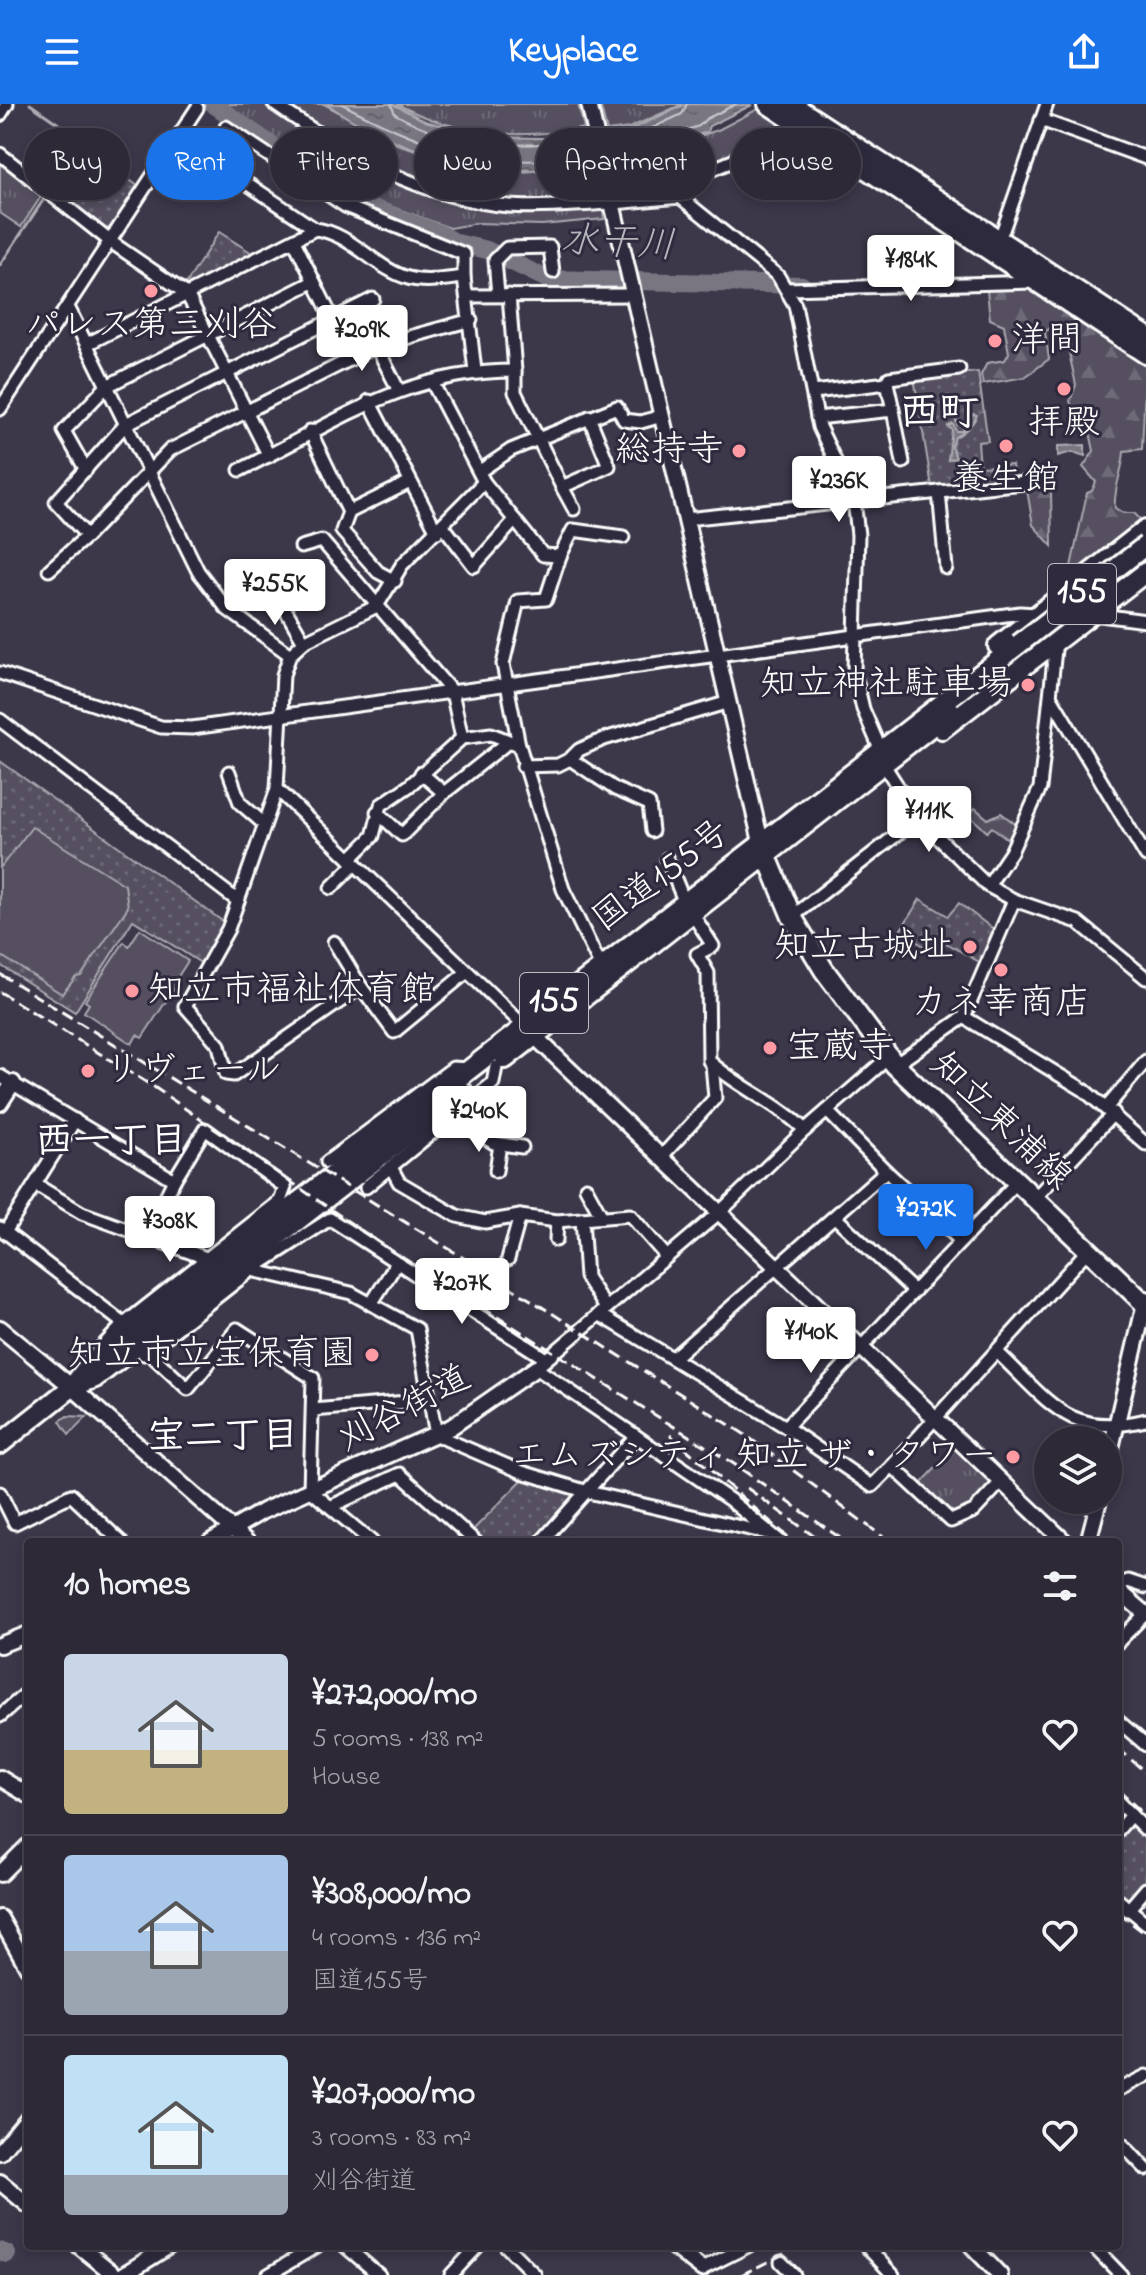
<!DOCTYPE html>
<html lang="en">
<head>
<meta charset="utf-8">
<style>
  :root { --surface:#2d2937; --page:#35313f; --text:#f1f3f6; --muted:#a7a6ad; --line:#484552; --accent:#1a73e8 }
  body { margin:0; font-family:"Indie Flower","Klee One",sans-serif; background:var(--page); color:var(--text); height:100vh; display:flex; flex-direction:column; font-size:30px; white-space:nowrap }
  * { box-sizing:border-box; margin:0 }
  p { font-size:26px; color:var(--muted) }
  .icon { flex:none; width:44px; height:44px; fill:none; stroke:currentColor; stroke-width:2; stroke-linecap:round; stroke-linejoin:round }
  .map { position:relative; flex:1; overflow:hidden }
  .sheet { position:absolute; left:24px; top:1434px; width:1098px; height:712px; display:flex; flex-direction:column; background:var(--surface); border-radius:8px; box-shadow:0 4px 12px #0003,0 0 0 2px var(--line) }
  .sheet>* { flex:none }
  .top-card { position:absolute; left:24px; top:24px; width:1098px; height:72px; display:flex; gap:16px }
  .controls { position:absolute; left:1034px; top:1322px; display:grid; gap:16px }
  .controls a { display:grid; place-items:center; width:88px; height:88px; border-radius:50%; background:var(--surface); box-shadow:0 4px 12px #0003,0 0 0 2px var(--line); font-size:40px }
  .price { position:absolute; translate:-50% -68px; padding:0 18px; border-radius:8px; background:#fff; color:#222; font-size:26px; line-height:52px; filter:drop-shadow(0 2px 4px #0008) }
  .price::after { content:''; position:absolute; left:50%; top:48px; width:24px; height:18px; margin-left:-12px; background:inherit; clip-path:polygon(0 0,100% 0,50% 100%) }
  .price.selected { background:var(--accent); color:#fff }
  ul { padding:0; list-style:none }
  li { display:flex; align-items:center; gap:24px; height:200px; padding:0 40px }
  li+li { border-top:2px solid var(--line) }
  li span { display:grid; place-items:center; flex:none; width:224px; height:160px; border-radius:8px; color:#555 }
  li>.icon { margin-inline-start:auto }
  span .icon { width:96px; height:96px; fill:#fffc; stroke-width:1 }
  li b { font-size:34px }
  h2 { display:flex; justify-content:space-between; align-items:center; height:96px; padding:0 40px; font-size:34px }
  .tag { padding:0 28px; border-radius:36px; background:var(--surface); box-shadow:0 4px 12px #0003,0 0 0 2px var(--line); font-size:28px; line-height:72px }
  .tag.selected { background:var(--accent); color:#fff }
  header { display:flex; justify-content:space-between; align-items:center; height:104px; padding:0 40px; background:var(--accent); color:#fff; font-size:36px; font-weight:700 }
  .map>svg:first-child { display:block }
</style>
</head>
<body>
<header><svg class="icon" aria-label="menu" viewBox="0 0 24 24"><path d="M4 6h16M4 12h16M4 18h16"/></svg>Keyplace<svg class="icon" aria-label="share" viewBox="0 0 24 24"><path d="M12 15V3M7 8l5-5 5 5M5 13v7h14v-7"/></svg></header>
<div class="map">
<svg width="1146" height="2171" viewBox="0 0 1146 2171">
  <defs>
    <pattern id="grass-tufts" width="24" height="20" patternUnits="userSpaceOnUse" patternTransform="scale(2)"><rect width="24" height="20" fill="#555060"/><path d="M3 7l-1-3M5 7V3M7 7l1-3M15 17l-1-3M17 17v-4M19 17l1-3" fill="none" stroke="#6e6a78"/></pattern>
    <pattern id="forest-firs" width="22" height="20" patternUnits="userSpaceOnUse" patternTransform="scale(2)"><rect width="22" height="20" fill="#555060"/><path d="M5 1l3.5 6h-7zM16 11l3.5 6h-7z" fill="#6e6a78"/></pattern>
    <pattern id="park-dots" width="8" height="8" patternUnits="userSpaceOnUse" patternTransform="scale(2)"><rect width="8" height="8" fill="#555060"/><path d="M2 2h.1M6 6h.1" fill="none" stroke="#6e6a78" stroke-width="1.8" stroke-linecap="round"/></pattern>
    <pattern id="water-ripples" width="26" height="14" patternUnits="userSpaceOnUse" patternTransform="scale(2)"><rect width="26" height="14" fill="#797682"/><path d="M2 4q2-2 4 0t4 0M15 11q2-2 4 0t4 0" fill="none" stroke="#626167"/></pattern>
  </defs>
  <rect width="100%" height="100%" fill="#3c3749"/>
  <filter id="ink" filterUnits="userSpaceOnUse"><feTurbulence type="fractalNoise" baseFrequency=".0125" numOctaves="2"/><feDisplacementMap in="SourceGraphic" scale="16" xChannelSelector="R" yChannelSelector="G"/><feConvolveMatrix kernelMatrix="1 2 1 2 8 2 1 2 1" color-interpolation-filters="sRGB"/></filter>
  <g filter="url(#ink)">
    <g fill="url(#grass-tufts)" stroke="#aaa8b0" stroke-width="2">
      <polygon points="220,0 267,0 335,46 391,76 432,91 603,105 604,115 542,121 477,119 450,124 354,89"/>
      <polygon points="279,0 324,0 397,40 470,63 522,68 594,62 603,95 509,99 433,83 393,68"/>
      <path d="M397,0H578L584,24C518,36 457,32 397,0Z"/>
      <polygon points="600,0 683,0 629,24 607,27"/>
      <polygon points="758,5 789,25 686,69 623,85 615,54 629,48 635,53 718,26"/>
      <polygon points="0,58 42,91 21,123 0,109"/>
      <polygon points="67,1312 87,1313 69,1331 60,1317"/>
      <polygon points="955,1343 992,1378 992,1383 971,1403 952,1411 920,1381"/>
    </g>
    <g fill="url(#forest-firs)" stroke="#aaa8b0" stroke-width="2">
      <path d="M1027,184L1146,261L1142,345L1124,347C1123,367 1113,385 1115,404L1123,409H1134L1141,416L1139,423L1077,471L1070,467L1087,389L1092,387L1096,378L1083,363L1094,347L1086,309L1073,305L1070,297L1076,281L1064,226L1054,221L1045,228L1049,255L1025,273L983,280L981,271L987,259L1005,256L1009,249L1004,221L990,215L987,186Z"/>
      <polygon points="1044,382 1051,387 1052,442 1033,421 1027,386 1031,383"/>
      <polygon points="975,704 988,715 1001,709 1018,722 1009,736 992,723 987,728 969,711"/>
    </g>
    <g fill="url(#park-dots)" stroke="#aaa8b0" stroke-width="2">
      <polygon points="92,32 113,47 105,59 141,84 111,130 54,86"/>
      <polygon points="219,128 255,151 197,179 186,180"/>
      <polygon points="978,268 988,337 978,338 980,363 1012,361 1014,377 932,383 914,274"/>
      <polygon points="0,657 225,819 201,859 133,816 75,908 0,861"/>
      <polygon points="920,795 948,812 959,799 997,828 983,860 946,839 938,851 900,827"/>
      <polygon points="525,1373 579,1390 533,1438 482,1438 471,1428"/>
      <polygon points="1131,1718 1145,1735 1146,1782 1127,1799 1118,1790 1118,1732"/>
    </g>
    <g fill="#555060" stroke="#aaa8b0" stroke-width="2">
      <polygon points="32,723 125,781 128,803 81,872 76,873 62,890 0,851 0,764"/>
      <polygon points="140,825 188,857 177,874 180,876 142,934 137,931 132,940 84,908 89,900 85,897 124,838 129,842"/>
    </g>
    <g fill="url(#water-ripples)" stroke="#afadb4" stroke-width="2">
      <path d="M327,0H393L425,17L487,33L543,34L585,26L594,60C570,62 544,67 519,66C454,62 381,39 327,0Z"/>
      <polygon points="686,0 752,1 709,22 707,28 634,51 629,47 614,53 608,29 630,26"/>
      <path d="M972,310L977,311C974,320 962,330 955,333L952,343L956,354L948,356L952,326L948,322L953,320L956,327H962L964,322L957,321L956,317H970Z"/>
      <polygon points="1085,341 1085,352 1072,348 1058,352 1058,342"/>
    </g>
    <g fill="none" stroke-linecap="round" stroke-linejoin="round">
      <g stroke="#c9c8cd" stroke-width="2">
        <path d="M342,0C407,34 472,62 547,56C558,55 574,56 582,50L576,36C513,46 452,42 395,10L391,0"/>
        <polyline points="687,0 682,10 633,33 632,39 638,42 699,22 706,15 736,0"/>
      </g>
      <g stroke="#afadb4" stroke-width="3">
        <polyline points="30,0 83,37 50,86"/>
        <polyline points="0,161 46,92"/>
      </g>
      <g stroke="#797682" stroke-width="18">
        <polyline points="213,0 350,96 441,130 457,139 487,146 547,175 802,181"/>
        <polyline points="0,2147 7,2150"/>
      </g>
      <g stroke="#fff" stroke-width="17">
        <g id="minor">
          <path d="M274,0C347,50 419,94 509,102C543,105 580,100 614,99L680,93L778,172L795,201L819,323L854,396L858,431L854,566L863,605L881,647"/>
          <polyline points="0,11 7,0"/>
          <polyline points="1041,16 1146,54"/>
          <polyline points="226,23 345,102 464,150 464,173"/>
          <path d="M178,33L315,125C351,129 374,164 408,174C426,179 446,175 464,173L475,267"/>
          <polyline points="0,50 111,138 187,190 315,125"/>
          <path d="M627,95C688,76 746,54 803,24"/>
          <polyline points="1003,126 1047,0"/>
          <polyline points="294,137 333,216"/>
          <polyline points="787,185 1034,178"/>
          <polyline points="498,191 495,156 507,144 550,143 553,168"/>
          <polyline points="509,191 515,267"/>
          <polyline points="468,192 634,191"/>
          <polyline points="373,195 126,320 56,398 87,432 170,346 377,242 471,216"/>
          <polyline points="68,203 198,467 227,505 290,551"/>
          <polyline points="357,204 398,285"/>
          <polyline points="87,240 187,190 269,352"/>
          <polyline points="887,279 893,306"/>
          <polyline points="814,288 887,279 889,274 959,265"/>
          <polyline points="369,297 437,428"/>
          <polyline points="0,305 197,4"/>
          <polyline points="817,314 893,306 903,358"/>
          <polyline points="310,327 349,408 342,427 378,468 395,477"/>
          <polyline points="86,366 64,327 107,282 313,178"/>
          <path d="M240,366C336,319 403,267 515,267V288L562,383L609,362L589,313"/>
          <polyline points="480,367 511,346 617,303 624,316 641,318 662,312"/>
          <polyline points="562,383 574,405"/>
          <polyline points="939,388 946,464"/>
          <polyline points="349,408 410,378"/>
          <polyline points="686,415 1024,379"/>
          <polyline points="444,423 474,462 515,416"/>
          <polyline points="301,443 322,437 452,588 462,634"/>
          <polyline points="560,452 573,426 623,433"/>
          <polyline points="49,466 87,432"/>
          <polyline points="277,491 304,538"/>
          <polyline points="1093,510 1146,517"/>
          <polyline points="0,569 161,623 192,624 1020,509 1037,510"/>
          <polyline points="1051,593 1146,752"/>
          <polyline points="0,616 238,797 228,825 185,902 219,941 226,970 234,971 361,883 394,928 467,868"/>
          <polyline points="519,641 563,785 600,861"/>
          <polyline points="570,655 579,646 604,635 729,598"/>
          <polyline points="884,661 918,714 988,782 1014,796 1078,818 1146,874"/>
          <polyline points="523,662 558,661 570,655 615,685 649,700 652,727"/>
          <polyline points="229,668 240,699 263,719"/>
          <polyline points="421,669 444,689"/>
          <polyline points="277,685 525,923"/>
          <polyline points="377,708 402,731 444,689 507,639"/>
          <polyline points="350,755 373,732 381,701 409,682 462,634 491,630 519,641 503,560 518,497 546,495 560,452 543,451 484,378 432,278"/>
          <polyline points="667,755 684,797"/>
          <polyline points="988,782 1011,748 1040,684 1059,509"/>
          <polyline points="331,784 355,760"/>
          <polyline points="238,797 277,685 283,571 290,551 304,538 377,502 402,461 484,378"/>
          <path d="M692,809L713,842L697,850L708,869L709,957C739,984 776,998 805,1026"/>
          <polyline points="792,813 918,714"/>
          <polyline points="334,838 361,883"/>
          <polyline points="964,913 1084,986 1146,1040"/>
          <polyline points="895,961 964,913 1014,796"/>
          <polyline points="0,972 174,1076"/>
          <polyline points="1107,1003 1146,957"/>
          <polyline points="452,1013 494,1039 522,1043"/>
          <polyline points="663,1051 715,994 712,960"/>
          <polyline points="327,1058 453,964 469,965"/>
          <polyline points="391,1063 399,1078 457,1112 485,1118 520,1112 557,1117 630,1111 666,1152"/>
          <polyline points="496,1067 500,1040"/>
          <polyline points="886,1067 961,1137"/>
          <polyline points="36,1081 82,1109 206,1154"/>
          <polyline points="366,1083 493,979 496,963"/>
          <polyline points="586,1084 602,1113"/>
          <polyline points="1034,1095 1114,1009"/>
          <polyline points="836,1114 914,1187"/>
          <polyline points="582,1115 586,1173 606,1204"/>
          <polyline points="0,1124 124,1220"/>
          <polyline points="5,1128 75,1016"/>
          <polyline points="556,1136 557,1117"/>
          <polyline points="508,1155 520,1112"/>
          <polyline points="251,1166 351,1189 417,1225 436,1331 522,1368 588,1388 767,1429"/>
          <polyline points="371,1200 397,1159"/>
          <polyline points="599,1210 786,1323 872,1382 892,1362 951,1417 974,1407 1002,1377"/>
          <polyline points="147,1247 188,1285 237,1225 313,1274 310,1386 372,1438"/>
          <polyline points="97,1248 124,1220 280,1097 285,1083 205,1025 174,1076 146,1133"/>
          <path d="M997,1248C1049,1297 1068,1335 1146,1316"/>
          <polyline points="144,1250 251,1166 330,1115 546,1255"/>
          <polyline points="673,1254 886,1067 827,1007"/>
          <polyline points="313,1306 430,1296"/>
          <polyline points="786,1323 1017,1078"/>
          <polyline points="892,1362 1088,1146"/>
          <polyline points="0,1389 15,1419 71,1391 121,1438"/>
          <polyline points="332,1402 400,1370 476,1438"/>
          <polyline points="541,1438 636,1332"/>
          <polyline points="781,1438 730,1396 536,1264 721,1107 805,1026 889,953"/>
          <polyline points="1118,1481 1128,1477 1146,1483"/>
          <polyline points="1118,1538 1145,1510"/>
          <polyline points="0,1612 28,1588"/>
          <polyline points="1118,1617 1146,1641"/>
          <polyline points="1118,1698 1146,1726"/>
          <polyline points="1118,1726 1131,1711"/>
          <polyline points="1118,1796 1146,1819"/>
          <polyline points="1128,1806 1146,1785"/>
          <polyline points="1118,1986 1146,1972"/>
          <polyline points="1118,2036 1146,2065"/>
          <polyline points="345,2142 379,2171"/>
          <polyline points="506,2142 535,2171"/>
          <polyline points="866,2142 893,2171"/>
          <polyline points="1093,2142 1121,2171"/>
          <polyline points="781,2158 794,2171"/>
          <polyline points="702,2165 748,2142"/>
          <polyline points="268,2171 317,2142"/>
          <polyline points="451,2171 478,2142"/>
        </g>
      </g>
      <g stroke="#fff" stroke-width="20">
        <g id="tertiary">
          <polyline points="589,0 761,738"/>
          <polyline points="528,926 1065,1438"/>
          <polyline points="0,999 13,979"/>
          <polyline points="0,1224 72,1283 247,1438"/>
          <polyline points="1108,1357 1146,1195"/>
          <polyline points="210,1438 263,1407 451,1323 536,1264"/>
          <polyline points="1088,1438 1099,1396"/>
          <polyline points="1118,1486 1146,1510"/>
          <polyline points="0,1541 28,1530"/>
          <polyline points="0,1674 28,1691"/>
          <polyline points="0,1770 28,1742"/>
          <polyline points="0,1814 28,1864"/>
          <polyline points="0,2048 28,2014"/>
          <polyline points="0,2078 28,2101"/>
          <polyline points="79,2142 115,2171"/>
          <polyline points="672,2142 702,2165"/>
          <polyline points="972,2142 1000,2171"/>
          <polyline points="123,2171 169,2142"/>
        </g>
      </g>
      <g stroke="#fff" stroke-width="24">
        <polyline id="primary" points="761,738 792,813 824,866 895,961 1146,1201"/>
      </g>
      <g stroke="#fff" stroke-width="24">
        <g id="trunk">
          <polyline points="768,0 1146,250"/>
          <polyline points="791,0 1146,232"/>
          <polyline points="998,542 1146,425"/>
          <polyline points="942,625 1146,468"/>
          <polyline points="505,955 951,607"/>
          <polyline points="72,1283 95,1274 463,988"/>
          <polyline points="0,1340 72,1283 88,1262 110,1244 1019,540"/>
        </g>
      </g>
      <use href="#minor" stroke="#2f2a3d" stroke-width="11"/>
      <use href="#tertiary" stroke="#2f2a3d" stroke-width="14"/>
      <use href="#primary" stroke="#2f2a3d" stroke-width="18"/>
      <use href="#trunk" stroke="#2f2a3d" stroke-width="18"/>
      <g stroke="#fff" stroke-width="3" stroke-dasharray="12 6" stroke-linecap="butt">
        <polyline points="0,870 472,1159 744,1330 890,1438"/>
        <polyline points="0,888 154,983 391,1147 734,1360 846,1438"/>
        <polyline points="670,1331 794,1438"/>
        <polyline points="747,1384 822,1438"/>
        <polyline points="1118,1644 1146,1669"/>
        <polyline points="1118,1686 1146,1712"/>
        <polyline points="1118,1809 1146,1830"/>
        <polyline points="741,2171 800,2142"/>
      </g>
      <g stroke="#fff" stroke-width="24" stroke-linecap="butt">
        <polyline id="trunk-bridge" points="1019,540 1146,441"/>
      </g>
      <use href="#trunk-bridge" stroke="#2f2a3d" stroke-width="18"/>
    </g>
  </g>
  <g fill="#ff9aa2" stroke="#2f2a3d" stroke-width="3">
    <circle cx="151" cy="187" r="8"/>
    <circle cx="995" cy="237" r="8"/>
    <circle cx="1064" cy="285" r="8"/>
    <circle cx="1006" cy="342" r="8"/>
    <circle cx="739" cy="347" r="8"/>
    <circle cx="1028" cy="581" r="8"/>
    <circle cx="970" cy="843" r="8"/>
    <circle cx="1001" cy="866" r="8"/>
    <circle cx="132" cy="887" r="8"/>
    <circle cx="770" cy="944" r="8"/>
    <circle cx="88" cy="967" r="8"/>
    <circle cx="372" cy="1251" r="8"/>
    <circle cx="1013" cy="1353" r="8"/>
  </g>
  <g text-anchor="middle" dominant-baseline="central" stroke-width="6" stroke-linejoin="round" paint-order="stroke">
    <g fill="#2f2a3d" stroke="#c1bfc5" stroke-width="2">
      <rect x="1048" y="460" width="68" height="60" rx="6"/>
      <rect x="520" y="869" width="68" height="60" rx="6"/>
    </g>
    <g font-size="34" font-weight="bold" fill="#fff">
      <text x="1082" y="490">155</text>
      <text x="554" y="899">155</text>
    </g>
    <g font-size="36" fill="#fff" stroke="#2f2a3d" text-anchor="end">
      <text x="151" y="222" text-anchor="middle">パレス第三刈谷</text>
      <text x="1011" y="237" text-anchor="start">洋間</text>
      <text x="1064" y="320" text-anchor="middle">拝殿</text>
      <text x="723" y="347">総持寺</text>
      <text x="1006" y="376" text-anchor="middle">養生館</text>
      <text x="1012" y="581">知立神社駐車場</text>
      <text x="954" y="843">知立古城址</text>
      <text x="148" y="887" text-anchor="start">知立市福祉体育館</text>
      <text x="1001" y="900" text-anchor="middle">カネ幸商店</text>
      <text x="786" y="944" text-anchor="start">宝蔵寺</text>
      <text x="104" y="967" text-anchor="start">リヴェール</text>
      <text x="356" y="1251">知立市立宝保育園</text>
      <text x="997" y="1353">エムズシティ 知立 ザ・タワー</text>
    </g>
    <g font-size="36" fill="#fff" stroke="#2f2a3d">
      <text transform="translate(662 773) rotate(-37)">国道155号</text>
      <text transform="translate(1000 1018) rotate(44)">知立東浦線</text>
      <text transform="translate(405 1306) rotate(-28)">刈谷街道</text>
    </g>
    <g font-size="38" font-style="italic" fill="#b5b4ba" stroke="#2f2a3d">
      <text transform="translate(618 141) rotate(3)">水干川</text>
    </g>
    <g font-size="38" font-weight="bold" fill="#fff" stroke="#2f2a3d">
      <text x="111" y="1039">西一丁目</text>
      <text x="223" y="1334">宝二丁目</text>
    </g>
    <g font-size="40" font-weight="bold" fill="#fff" stroke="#2f2a3d">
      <text x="939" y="310">西町</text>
    </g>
  </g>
</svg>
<div class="controls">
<a><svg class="icon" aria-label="layers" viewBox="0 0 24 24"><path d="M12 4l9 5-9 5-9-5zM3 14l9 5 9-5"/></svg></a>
</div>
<b class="price" style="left:911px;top:199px">¥184K</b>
<b class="price" style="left:362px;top:269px">¥209K</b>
<b class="price" style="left:839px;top:420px">¥236K</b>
<b class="price" style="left:275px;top:523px">¥255K</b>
<b class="price" style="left:929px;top:750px">¥111K</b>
<b class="price" style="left:479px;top:1050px">¥240K</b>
<b class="price selected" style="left:926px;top:1148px">¥272K</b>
<b class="price" style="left:170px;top:1160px">¥308K</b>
<b class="price" style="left:462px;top:1222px">¥207K</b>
<b class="price" style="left:811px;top:1271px">¥140K</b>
<div class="top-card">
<a class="tag">Buy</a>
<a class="tag selected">Rent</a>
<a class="tag">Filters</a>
<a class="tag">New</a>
<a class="tag">Apartment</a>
<a class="tag">House</a>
</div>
<section class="sheet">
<h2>10 homes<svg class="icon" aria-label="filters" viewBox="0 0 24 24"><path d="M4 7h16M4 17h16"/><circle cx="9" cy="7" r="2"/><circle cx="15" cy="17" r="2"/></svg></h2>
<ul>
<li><span style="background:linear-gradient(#c9d6e8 60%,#c2b280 0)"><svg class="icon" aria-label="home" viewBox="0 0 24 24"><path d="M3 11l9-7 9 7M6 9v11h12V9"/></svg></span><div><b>¥272,000/mo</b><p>5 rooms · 138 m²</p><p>House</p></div><svg class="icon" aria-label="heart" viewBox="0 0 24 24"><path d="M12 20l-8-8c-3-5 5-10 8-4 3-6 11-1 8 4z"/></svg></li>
<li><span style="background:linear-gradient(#a9c7e8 60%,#9aa5b1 0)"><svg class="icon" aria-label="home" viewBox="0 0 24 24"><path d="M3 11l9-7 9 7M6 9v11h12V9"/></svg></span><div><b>¥308,000/mo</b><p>4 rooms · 136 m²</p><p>国道155号</p></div><svg class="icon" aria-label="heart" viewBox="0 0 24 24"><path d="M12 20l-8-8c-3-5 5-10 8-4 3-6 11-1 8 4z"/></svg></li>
<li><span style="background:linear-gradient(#bfe0f5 75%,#9aa5b1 0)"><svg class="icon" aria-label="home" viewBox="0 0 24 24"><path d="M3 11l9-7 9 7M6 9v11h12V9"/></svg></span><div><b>¥207,000/mo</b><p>3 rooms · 83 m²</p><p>刈谷街道</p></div><svg class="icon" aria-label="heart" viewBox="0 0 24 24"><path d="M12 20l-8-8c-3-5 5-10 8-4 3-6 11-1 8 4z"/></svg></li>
</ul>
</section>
</div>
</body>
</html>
